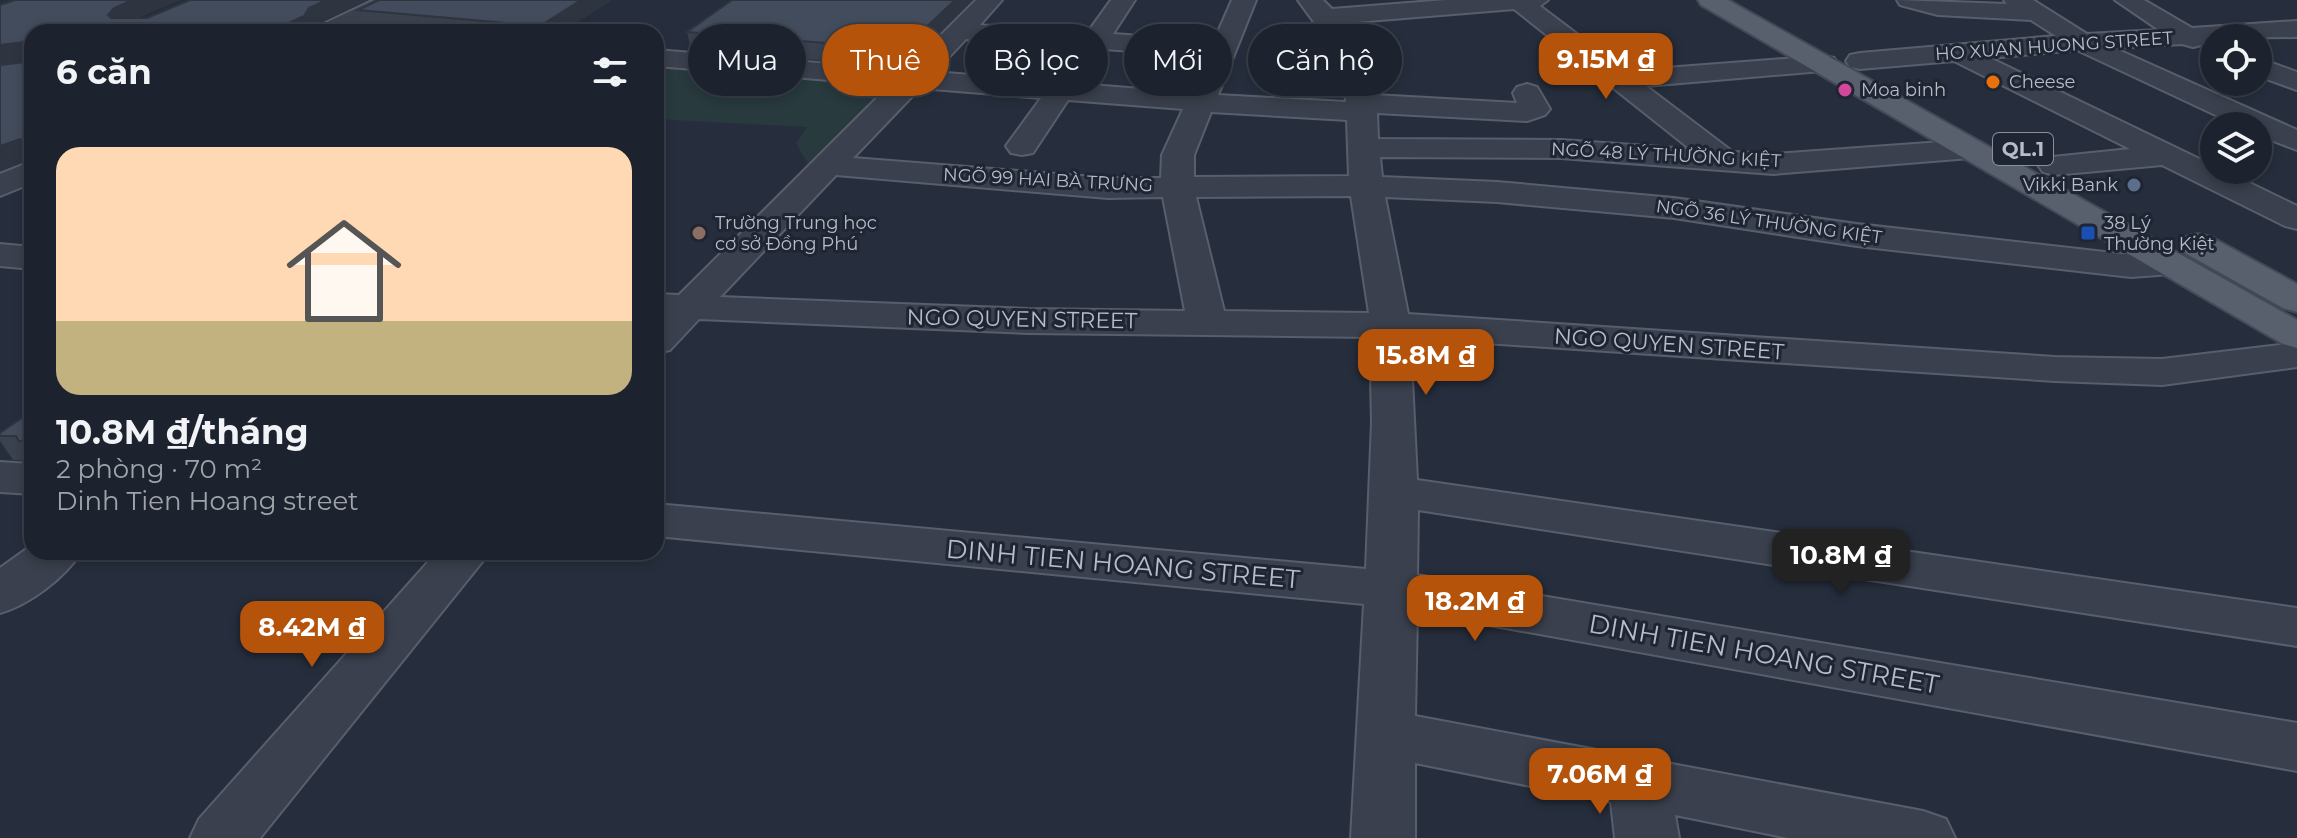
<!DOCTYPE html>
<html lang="vi">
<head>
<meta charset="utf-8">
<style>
  :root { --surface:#1c222e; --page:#252a36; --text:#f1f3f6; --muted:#a0a4aa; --line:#3a3f4a; --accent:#b45309 }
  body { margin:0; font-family:Montserrat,sans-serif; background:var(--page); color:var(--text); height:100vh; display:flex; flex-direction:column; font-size:30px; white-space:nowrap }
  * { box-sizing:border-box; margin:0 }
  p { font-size:26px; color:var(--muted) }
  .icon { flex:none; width:44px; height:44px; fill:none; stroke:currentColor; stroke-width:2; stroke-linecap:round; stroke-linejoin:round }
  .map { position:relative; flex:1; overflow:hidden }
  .drawer { position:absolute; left:24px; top:24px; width:640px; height:536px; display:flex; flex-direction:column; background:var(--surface); border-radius:24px; box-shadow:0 4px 12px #0003,0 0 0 2px var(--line) }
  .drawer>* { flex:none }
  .top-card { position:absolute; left:688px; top:24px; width:760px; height:72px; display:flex; gap:16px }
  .tools { position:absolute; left:2200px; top:24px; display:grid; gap:16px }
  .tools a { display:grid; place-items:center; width:72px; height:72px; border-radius:50%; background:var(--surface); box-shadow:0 4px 12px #0003,0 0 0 2px var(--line); font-size:40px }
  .price { position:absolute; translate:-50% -68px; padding:0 18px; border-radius:16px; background:var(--accent); color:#fff; font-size:26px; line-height:52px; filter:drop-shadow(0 2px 4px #0008) }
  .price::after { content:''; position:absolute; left:50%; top:48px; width:24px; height:18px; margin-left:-12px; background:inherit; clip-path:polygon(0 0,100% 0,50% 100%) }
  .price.on { background:#222; color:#fff }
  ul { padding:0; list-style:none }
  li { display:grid; align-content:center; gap:16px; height:424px; padding:0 32px }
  li span { display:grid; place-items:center; height:248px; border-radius:24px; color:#555 }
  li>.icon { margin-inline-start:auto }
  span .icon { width:144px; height:144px; fill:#fffc; stroke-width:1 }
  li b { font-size:34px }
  h2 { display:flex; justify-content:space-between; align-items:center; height:96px; padding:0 32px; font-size:34px }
  .chip { padding:0 28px; border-radius:36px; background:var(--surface); box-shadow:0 4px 12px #0003,0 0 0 2px var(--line); font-size:28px; line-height:72px }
  .chip.on { background:var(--accent); color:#fff }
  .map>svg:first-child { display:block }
</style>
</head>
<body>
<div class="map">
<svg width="2297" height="838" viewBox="0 0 2297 838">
  <rect width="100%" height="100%" fill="#262e3d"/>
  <polygon fill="#283a3e" points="659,67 893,83 809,166 796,143 807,127 656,119 656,70"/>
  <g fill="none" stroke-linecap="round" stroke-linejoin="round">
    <g stroke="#585e6b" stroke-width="4">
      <g id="minor">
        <polygon points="374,0 405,0 402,5 346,32 313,32 317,27"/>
        <path d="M976,0H1002L980,25L1088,32L1111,0H1135L1113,34L1214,41L1232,0H1256L1218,95L1346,102C1343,50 1325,39 1298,0H1323L1332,9L1446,0H1548L1540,6L1626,71L1824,56L1834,58L1838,64L1834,70L1646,86L1733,152L1773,154L1970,140L1981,142L1986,149L1981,156L1970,158L1773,174L1561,158L1380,157L1382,177L1497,182L1674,198L1857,224L2131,255L2172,254L2185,257L2190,265L2185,273L2131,277L1857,246L1674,218L1497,202L1385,197L1408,314L2055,357L2162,359L2297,343V367L2162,385L2055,381L1410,338L1417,480L2297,608V646L1418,510L1417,575L2297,723V771L1417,612L1415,716L1923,811L1946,819L1955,838H1788L1675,815L1679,838H1615L1611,802L1415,763V838H1351L1364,604L656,536V504L1366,569L1372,422L1370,337L1028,333L699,319L670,350L656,353V294L679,295L890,85L656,66V50L906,70ZM1514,9L1690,149L1561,140L1378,139L1377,113L1527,121L1545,115L1550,109L1537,87L1527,84L1517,87L1513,93L1517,103L1374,95L1368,67L1344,23ZM966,39L1077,47L1052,82L935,72ZM1103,49L1207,56L1190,93L1079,84ZM920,88L1041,98L1006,146L1011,153L1022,155L1033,153L1068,100L1183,109L1162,155L1161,178H1108L853,158ZM1211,112L1347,120L1349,176L1194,177V155ZM836,175L1108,198L1163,197L1185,311L1028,309L720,297ZM1351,196L1369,313L1224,311L1196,197Z"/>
        <polygon points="1897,0 2007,4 2004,0 2033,0 2087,34 2159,30 2115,0 2144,0 2192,28 2297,21 2297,37 2214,38 2214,42 2193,47 2182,44 2114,48 2297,130 2297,150 2258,135 2258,126 2239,126 2077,50 1990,58 2214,166 2214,170 2223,170 2297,206 2297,229 2285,226 2162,165 2054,175 2043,172 2038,165 2043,158 2130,149 1954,61 1860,69 1850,67 1846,61 1850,55 1860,53 2056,36 2031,20 1938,15 1900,5"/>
        <polygon points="2258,58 2297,72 2297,90 2258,76"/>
        <polygon points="32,161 32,183 0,196 0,174"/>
        <polygon points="0,244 32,247 32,269 0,266"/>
        <polygon points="0,462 32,464 32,494 0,492"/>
        <path d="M32,545V552H81C65,578 29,605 0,613V568Z"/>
        <polygon points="437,552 490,552 260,838 190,838 199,819"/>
      </g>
    </g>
    <g stroke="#434956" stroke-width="4">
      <g id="major">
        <polygon points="1698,0 1728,0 2297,320 2297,348 2283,344 1701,5"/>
        <polygon points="2198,234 2211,237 2297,284 2297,312 2283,308 2185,253 2180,245 2185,237"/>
      </g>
    </g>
    <use href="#minor" fill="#3a404d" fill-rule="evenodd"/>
    <use href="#major" fill="#585f6d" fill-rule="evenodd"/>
  </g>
  <g fill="#3a414f">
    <polygon points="15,0 179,0 137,18 147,18 190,0 367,0 316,24 311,32 32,32 32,159 31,158 0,171 25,62 25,61 0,64 0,5"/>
    <polygon points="611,0 562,32 422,32 364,27 358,10"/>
    <polygon points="732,0 973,0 905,67 691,50 687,32"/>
    <polygon points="32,411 32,461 13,460 0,441 0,433"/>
  </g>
  <g fill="#2f3540">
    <polygon points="132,0 179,0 122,24 116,32 108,15 114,8"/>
    <polygon points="326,0 367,0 316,24 311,32 269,32 309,8"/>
    <polygon points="581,0 611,0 562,32 542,32 540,26"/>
    <polygon points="955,0 973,0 905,67 903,49"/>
    <polygon points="25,42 32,60 0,64 0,45"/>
    <polygon points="32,138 32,156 24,142"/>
    <polygon points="20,139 31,158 0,171 0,146"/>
  </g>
  <g fill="#434c5c" stroke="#2f3540" stroke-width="2">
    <polygon points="15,0 132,0 114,8 108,15 111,18 147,18 190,0 326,0 309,8 304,16 269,32 32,32 32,138 24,142 20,139 0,146 0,65 25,62 25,42 0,45 0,5"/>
    <polygon points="379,0 581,0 540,26 358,10"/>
    <polygon points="732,0 955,0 903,49 687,32"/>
    <polygon points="32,411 32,442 19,441 16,436 0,436 0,433"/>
  </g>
  <circle fill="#e8710a" stroke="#1f2532" stroke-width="3" cx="1993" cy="82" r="8"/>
  <circle fill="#d1479c" stroke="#1f2532" stroke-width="3" cx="1845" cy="90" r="8"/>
  <circle fill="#5c6f8a" stroke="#1f2532" stroke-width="3" cx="2134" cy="185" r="8"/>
  <circle fill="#8d6e63" stroke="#1f2532" stroke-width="3" cx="699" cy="233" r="8"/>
  <rect fill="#1a4fb4" stroke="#1f2532" stroke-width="3" x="2080" y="225" width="16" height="16" rx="4"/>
  <g text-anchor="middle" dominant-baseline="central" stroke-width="6" stroke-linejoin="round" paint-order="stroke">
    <g font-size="18" fill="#b6bcc8" stroke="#1f2532">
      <text transform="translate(2054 46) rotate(-4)">HO XUAN HUONG STREET</text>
      <text transform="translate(1666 155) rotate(3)">NGÕ 48 LÝ THƯỜNG KIỆT</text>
      <text transform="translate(1048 180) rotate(3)">NGÕ 99 HAI BÀ TRƯNG</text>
      <text transform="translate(1769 222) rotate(8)">NGÕ 36 LÝ THƯỜNG KIỆT</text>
    </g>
    <g font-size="18" fill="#b6bcc8" stroke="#1f2532" text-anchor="start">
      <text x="2009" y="82">Cheese</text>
      <text x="1861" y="90">Moa binh</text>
      <text x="2118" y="185" text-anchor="end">Vikki Bank</text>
      <text x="715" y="223">Trường Trung học<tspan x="715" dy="21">cơ sở Đồng Phú</tspan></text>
      <text x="2104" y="223">38 Lý<tspan x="2104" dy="21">Thường Kiệt</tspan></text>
    </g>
    <rect fill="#1f2532" stroke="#898f9b" stroke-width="2" x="1993" y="133" width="60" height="32" rx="6"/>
    <g font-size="20" font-weight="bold" fill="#b6bcc8">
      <text x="2023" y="149">QL.1</text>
    </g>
    <g font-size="22" fill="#b6bcc8" stroke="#1f2532">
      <text transform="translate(1022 319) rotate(1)">NGO QUYEN STREET</text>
      <text transform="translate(1669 344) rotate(4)">NGO QUYEN STREET</text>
    </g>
    <g font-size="26" fill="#b6bcc8" stroke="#1f2532">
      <text transform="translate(1123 564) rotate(5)">DINH TIEN HOANG STREET</text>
      <text transform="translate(1764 654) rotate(10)">DINH TIEN HOANG STREET</text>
    </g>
  </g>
</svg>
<div class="tools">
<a><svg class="icon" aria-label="locate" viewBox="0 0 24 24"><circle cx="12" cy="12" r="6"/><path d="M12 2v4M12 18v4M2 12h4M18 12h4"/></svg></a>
<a><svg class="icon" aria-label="layers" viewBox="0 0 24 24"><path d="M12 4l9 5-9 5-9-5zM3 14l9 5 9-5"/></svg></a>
</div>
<b class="price" style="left:1606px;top:101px">9.15M ₫</b>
<b class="price" style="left:1426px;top:397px">15.8M ₫</b>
<b class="price on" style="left:1841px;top:597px">10.8M ₫</b>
<b class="price" style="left:1475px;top:643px">18.2M ₫</b>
<b class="price" style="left:312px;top:669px">8.42M ₫</b>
<b class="price" style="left:1600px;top:816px">7.06M ₫</b>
<div class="top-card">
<a class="chip">Mua</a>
<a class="chip on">Thuê</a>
<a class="chip">Bộ lọc</a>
<a class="chip">Mới</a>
<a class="chip">Căn hộ</a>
</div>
<section class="drawer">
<h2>6 căn<svg class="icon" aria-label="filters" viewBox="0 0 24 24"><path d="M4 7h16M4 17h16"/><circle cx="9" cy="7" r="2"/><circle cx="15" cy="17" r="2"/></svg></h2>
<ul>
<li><span style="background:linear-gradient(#ffd9b3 70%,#c2b280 0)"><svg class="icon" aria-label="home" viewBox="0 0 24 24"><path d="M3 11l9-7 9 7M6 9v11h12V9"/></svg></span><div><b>10.8M ₫/tháng</b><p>2 phòng · 70 m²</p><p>Dinh Tien Hoang street</p></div></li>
</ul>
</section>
</div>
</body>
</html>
